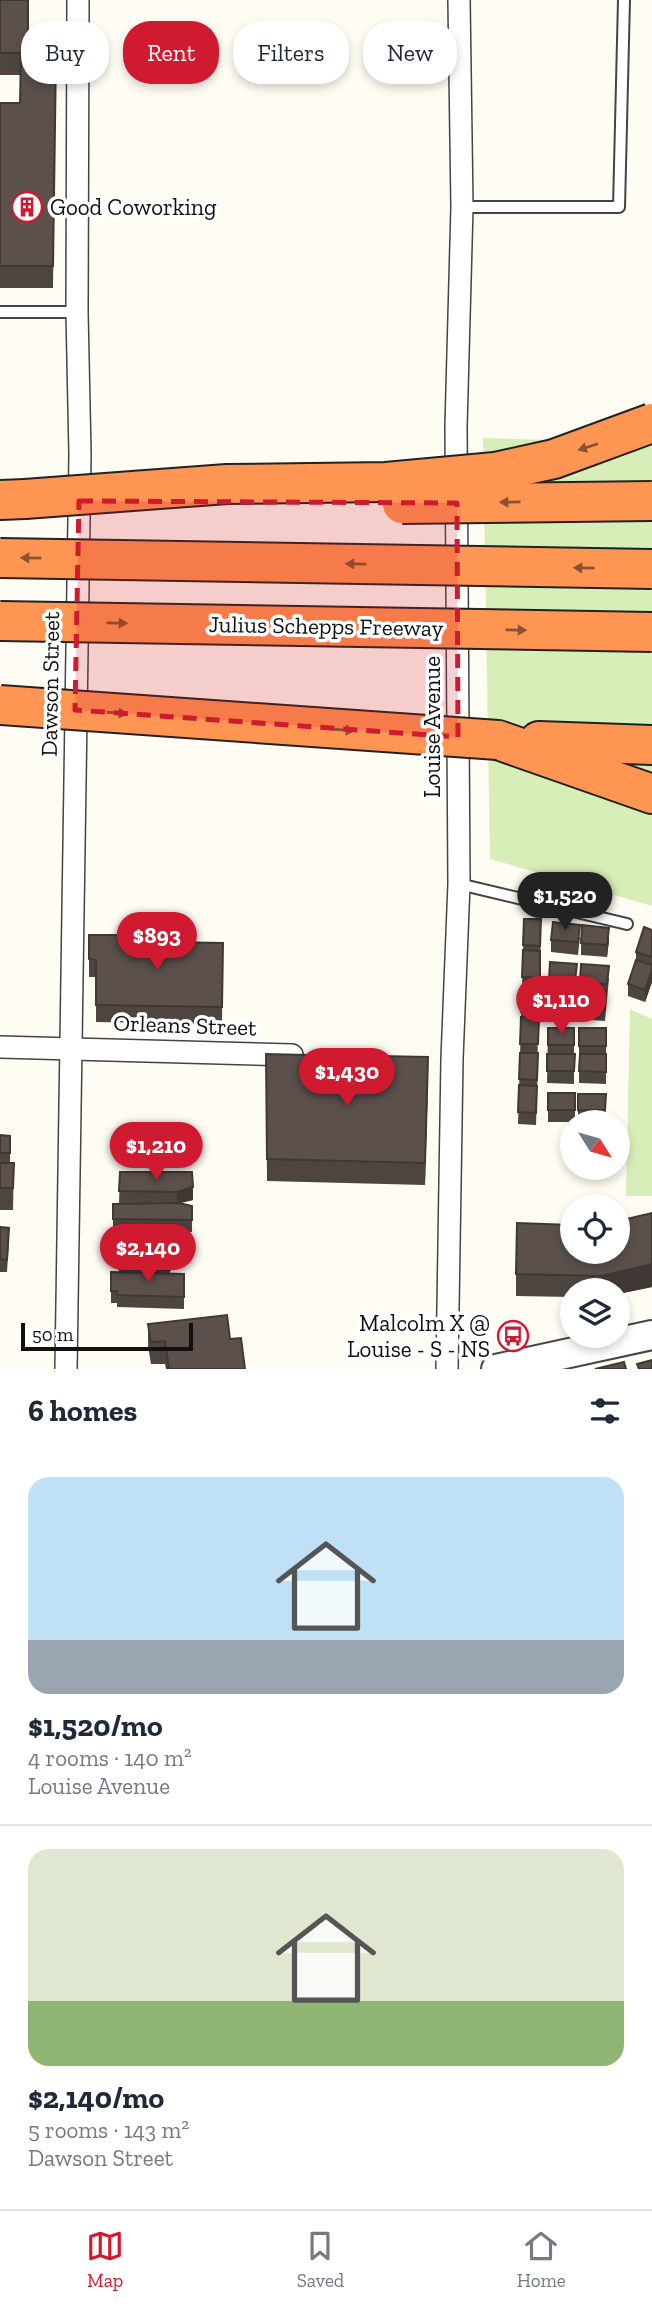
<!DOCTYPE html>
<html lang="en">
<head>
<meta charset="utf-8">
<style>
  :root { --surface:#fff; --page:#f2f2f3; --text:#1f2937; --muted:#747a83; --line:#e0e1e3; --accent:#cf1a2f }
  body { margin:0; font-family:"Zilla Slab",serif; background:var(--page); color:var(--text); height:100vh; display:flex; flex-direction:column; font-size:26px; white-space:nowrap }
  * { box-sizing:border-box; margin:0 }
  p { font-size:23px; color:var(--muted) }
  .icon { flex:none; width:38px; height:38px; fill:none; stroke:currentColor; stroke-width:2; stroke-linecap:round; stroke-linejoin:round }
  .map { position:relative; height:1369px; overflow:hidden }
  .panel { display:flex; flex-direction:column; background:var(--surface); flex:1 }
  .panel>* { flex:none }
  .hud { position:absolute; left:21px; top:21px; width:611px; height:63px; display:flex; gap:14px }
  .needle { width:46px; rotate:127deg }
  .fabs { position:absolute; left:560px; top:1110px; display:grid; gap:14px }
  .fabs a { display:grid; place-items:center; width:70px; height:70px; border-radius:50%; background:var(--surface); box-shadow:0 4px 10px #0003; font-size:35px }
  .scale { position:absolute; left:21px; bottom:18px; width:172px; box-sizing:border-box; padding-left:7px; border:4px solid #111; border-top:0; font-size:19px; line-height:24px; white-space:nowrap; color:#111; -webkit-text-stroke:5px #fff; paint-order:stroke }
  .price { position:absolute; translate:-50% -60px; padding:0 16px; border-radius:24px; background:var(--accent); color:#fff; font-size:23px; line-height:46px; filter:drop-shadow(0 2px 4px #0008) }
  .price::after { content:''; position:absolute; left:50%; top:42px; width:21px; height:16px; margin-left:-10px; background:inherit; clip-path:polygon(0 0,100% 0,50% 100%) }
  .price.on { background:#222; color:#fff }
  ul { padding:0; list-style:none }
  li { display:grid; align-content:center; gap:14px; height:371px; padding:0 28px }
  li+li { border-top:2px solid var(--line) }
  li span { display:grid; place-items:center; height:217px; border-radius:21px; color:#555 }
  li>.icon { margin-inline-start:auto }
  span .icon { width:126px; height:126px; fill:#fffc; stroke-width:1 }
  li b { font-size:30px }
  h2 { display:flex; justify-content:space-between; align-items:center; height:84px; padding:0 28px; font-size:30px }
  .chip { padding:0 24px; border-radius:28px; background:var(--surface); box-shadow:0 4px 10px #0003; font-size:24px; line-height:63px }
  .chip.on { background:var(--accent); color:#fff }
  .dock { display:flex; justify-content:space-around; align-items:center; height:98px; border-top:2px solid var(--line); background:var(--surface); font-size:19px; color:var(--muted) }
  .dock a { display:grid; justify-items:center; gap:4px }
  .dock .on { color:var(--accent) }
  .map>svg:first-child { display:block }
</style>
</head>
<body>
<div class="map">
<svg width="652" height="1369" viewBox="0 0 652 1369">
  <rect width="100%" height="100%" fill="#fffcf4"/>
  <g fill="#d8eeb9">
    <polygon points="483,438 652,443 652,906 490,859"/>
    <polygon points="630,1009 652,1019 652,1196 626,1196"/>
  </g>
  <g fill="none" stroke-linecap="round" stroke-linejoin="round">
    <g stroke="#444" stroke-width="14">
      <g id="service">
        <polyline points="462,207 619,207 624,0"/>
        <polyline points="0,312 77,312"/>
        <polyline points="459,884 627,924"/>
      </g>
    </g>
    <g stroke="#444" stroke-width="24">
      <g id="minor">
        <polyline points="0,1047 292,1055"/>
        <polyline points="66,1369 80,454 77,312 78,0"/>
        <polyline points="447,1369 452,1059 459,884 456,427 462,207 459,0"/>
      </g>
    </g>
    <g stroke="#444" stroke-width="32">
      <polyline id="tertiary" points="496,1369 652,1335"/>
    </g>
    <g stroke="#222" stroke-width="42">
      <g id="motorway">
        <polyline points="0,500 25,499"/>
        <polyline points="498,740 652,794"/>
        <polyline points="539,741 652,745"/>
      </g>
    </g>
    <use href="#service" stroke="#fff" stroke-width="10"/>
    <use href="#minor" stroke="#fff" stroke-width="21"/>
    <use href="#tertiary" stroke="#fff" stroke-width="28"/>
    <use href="#motorway" stroke="#ff9552" stroke-width="38"/>
    <g stroke="#222" stroke-width="42" stroke-linecap="butt">
      <g id="motorway-bridge">
        <polyline points="25,499 227,484 386,482 495,472 554,459 652,423"/>
        <polyline points="402,504 652,501"/>
        <polyline points="0,558 652,569"/>
        <polyline points="0,621 652,632"/>
        <polyline points="0,705 498,740"/>
      </g>
    </g>
    <use href="#motorway-bridge" stroke="#ff9552" stroke-width="38"/>
  </g>
  <g fill="#4e4541">
    <polygon points="0,0 28,55 56,55 53,288 0,288 0,103 20,103 20,75 0,75"/>
    <polygon points="524,919 541,919 540,990 538,990 537,1018 538,1065 536,1125 518,1124"/>
    <polygon points="652,930 652,982 645,1002 628,996 628,984 636,960 636,952"/>
    <polygon points="89,935 167,942 223,943 222,1024 96,1022 96,977 89,977"/>
    <polygon points="580,937 578,955 551,952 551,940"/>
    <polygon points="609,940 607,957 581,955 581,943"/>
    <polygon points="577,976 574,1019 547,1017 549,979"/>
    <polygon points="609,978 605,1021 579,1019 580,982"/>
    <polygon points="548,1028 574,1028 574,1084 547,1083"/>
    <polygon points="579,1028 606,1028 606,1084 579,1083"/>
    <polygon points="266,1054 378,1056 428,1079 425,1185 267,1181"/>
    <rect x="548" y="1093" width="27" height="29"/>
    <rect x="578" y="1094" width="28" height="28"/>
    <polygon points="0,1135 10,1136 10,1163 14,1163 13,1210 0,1210"/>
    <polygon points="120,1172 192,1172 193,1200 179,1203 192,1206 192,1232 113,1231 113,1204 119,1203"/>
    <polygon points="652,1213 652,1287 618,1294 618,1290 572,1290 572,1297 516,1296 516,1274 572,1251"/>
    <polygon points="0,1227 9,1240 7,1272 0,1272"/>
    <polygon points="119,1235 170,1236 170,1273 184,1274 184,1309 117,1307 117,1303 111,1303 111,1272 119,1272"/>
    <polygon points="148,1324 230,1339 245,1369 166,1369 165,1364 151,1364 148,1346"/>
  </g>
  <g fill="#403835">
    <polygon points="609,928 609,940 607,957 607,945"/>
    <polygon points="652,970 652,982 645,1002 645,990"/>
    <polygon points="428,1057 428,1079 425,1185 425,1163"/>
    <polygon points="193,1187 193,1200 177,1204 177,1192"/>
    <polygon points="652,1264 652,1287 618,1294 618,1290 601,1290 601,1276"/>
  </g>
  <g fill="#5b504c" stroke="#403835" stroke-width="2">
    <polygon points="0,0 28,0 28,55 56,55 53,266 0,266 0,103 20,103 21,53 0,53"/>
    <polygon points="524,919 541,919 540,946 523,945"/>
    <polygon points="553,922 580,925 578,942 551,940"/>
    <polygon points="582,925 609,928 607,945 581,943"/>
    <polygon points="644,927 652,930 652,957 636,952"/>
    <polygon points="89,935 167,935 167,942 223,943 222,1007 96,1005 96,960 89,959"/>
    <polygon points="523,950 540,951 540,978 522,977"/>
    <polygon points="636,960 652,965 652,970 645,990 628,984"/>
    <polygon points="550,962 577,964 575,981 549,979"/>
    <polygon points="581,964 609,966 607,984 580,982"/>
    <polygon points="522,986 538,986 537,1013 521,1012"/>
    <polygon points="548,987 575,989 574,1007 547,1005"/>
    <polygon points="580,989 606,991 605,1009 579,1007"/>
    <polygon points="521,1017 539,1018 538,1044 520,1044"/>
    <rect x="548" y="1028" width="26" height="17"/>
    <rect x="579" y="1028" width="27" height="18"/>
    <polygon points="353,1050 378,1051 378,1056 428,1057 425,1163 267,1159 266,1054 353,1056"/>
    <polygon points="520,1053 538,1053 537,1080 519,1079"/>
    <polygon points="547,1054 575,1054 574,1071 547,1071"/>
    <polygon points="580,1054 606,1054 606,1072 579,1071"/>
    <polygon points="519,1085 537,1086 536,1113 518,1112"/>
    <rect x="548" y="1093" width="27" height="17"/>
    <polygon points="578,1094 606,1094 605,1110 578,1110"/>
    <polygon points="0,1135 10,1136 10,1153 0,1153"/>
    <polygon points="0,1163 14,1163 13,1188 0,1188"/>
    <polygon points="120,1172 192,1172 193,1187 177,1192 119,1191"/>
    <polygon points="179,1203 192,1206 192,1220 113,1219 113,1204"/>
    <polygon points="652,1213 652,1264 601,1276 516,1274 517,1223 572,1225 572,1251 618,1251 618,1221"/>
    <polygon points="0,1227 9,1228 7,1260 0,1259"/>
    <polygon points="119,1235 170,1236 170,1270 119,1269"/>
    <polygon points="111,1272 184,1274 184,1297 117,1295 117,1291 111,1291"/>
    <polygon points="227,1315 230,1339 241,1338 245,1369 169,1369 165,1341 151,1342 148,1324"/>
    <polygon points="652,1360 652,1369 639,1369 637,1364"/>
    <polygon points="624,1362 626,1369 595,1369"/>
  </g>
  <defs><path id="oneway-solid" d="M-6-.8H1V-3.2L6.5 0L1 3.2V.8H-6Z" transform="scale(1.75)"/></defs>
  <g fill="#885332">
    <use href="#oneway-solid" transform="translate(588 447) rotate(162)"/>
    <use href="#oneway-solid" transform="translate(510 502) rotate(179)"/>
    <use href="#oneway-solid" transform="translate(31 558) rotate(-179)"/>
    <use href="#oneway-solid" transform="translate(356 564) rotate(-179)"/>
    <use href="#oneway-solid" transform="translate(584 568) rotate(-179)"/>
    <use href="#oneway-solid" transform="translate(117 623) rotate(1)"/>
    <use href="#oneway-solid" transform="translate(516 630) rotate(1)"/>
    <use href="#oneway-solid" transform="translate(117 713) rotate(4)"/>
    <use href="#oneway-solid" transform="translate(344 730) rotate(4)"/>
  </g>
  <path fill="#cf1a2f" fill-opacity="0.2" stroke="#cf1a2f" stroke-width="5" stroke-dasharray="14 9" stroke-linejoin="round" d="M79,501L457,503L458,737L75,710Z"/>
  <defs>
    <g id="building-ring" transform="scale(1.575)"><circle r="9.5" fill="#fff" stroke="#cf1a2f" stroke-width="1.5"/><path d="M-4-6H4V6H1V3H-1V6H-4ZM-2.5-4.3h1.7v1.8h-1.7ZM.8-4.3h1.7v1.8H.8ZM-2.5-1h1.7V.8h-1.7ZM.8-1h1.7V.8H.8Z" fill="#cf1a2f"/></g>
    <g id="bus-ring" transform="scale(1.575)"><circle r="9.5" fill="#fff" stroke="#cf1a2f" stroke-width="1.5"/><path d="M-5-6H5V4H4V6H2V4H-2V6H-4V4H-5ZM-3.5-4V0h7V-4ZM-3.5 1.2v1.5H-2V1.2ZM2 1.2v1.5H3.5V1.2Z" fill="#cf1a2f"/></g>
  </defs>
  <g fill-rule="evenodd">
    <use href="#building-ring" x="27" y="207"/>
    <use href="#bus-ring" x="513" y="1336"/>
  </g>
  <g text-anchor="middle" dominant-baseline="central" stroke-width="7" stroke-linejoin="round" paint-order="stroke">
    <g font-size="23" fill="#111" stroke="#fff" text-anchor="start">
      <text x="50" y="207">Good Coworking</text>
      <text x="490" y="1323" text-anchor="end">Malcolm X @<tspan x="490" dy="26">Louise - S - NS</tspan></text>
    </g>
    <g font-size="23" fill="#111" stroke="#fff">
      <text transform="translate(326 626) rotate(1)">Julius Schepps Freeway</text>
      <text transform="translate(50 684) rotate(-89)">Dawson Street</text>
      <text transform="translate(432 727) rotate(-90)">Louise Avenue</text>
      <text transform="translate(185 1025) rotate(2)">Orleans Street</text>
    </g>
  </g>
</svg>
<div class="fabs">
<a><svg class="needle" viewBox="-14 -14 28 28"><path d="M0-13l5 13h-10z" fill="#e53935"/><path d="M0 13l5-13h-10z" fill="#747a83"/></svg></a>
<a><svg class="icon" aria-label="locate" viewBox="0 0 24 24"><circle cx="12" cy="12" r="6"/><path d="M12 2v4M12 18v4M2 12h4M18 12h4"/></svg></a>
<a><svg class="icon" aria-label="layers" viewBox="0 0 24 24"><path d="M12 4l9 5-9 5-9-5zM3 14l9 5 9-5"/></svg></a>
</div>
<div class="scale">50 m</div>
<b class="price on" style="left:565px;top:932px">$1,520</b>
<b class="price" style="left:157px;top:972px">$893</b>
<b class="price" style="left:561px;top:1036px">$1,110</b>
<b class="price" style="left:347px;top:1108px">$1,430</b>
<b class="price" style="left:156px;top:1182px">$1,210</b>
<b class="price" style="left:148px;top:1284px">$2,140</b>
<div class="hud">
<a class="chip">Buy</a>
<a class="chip on">Rent</a>
<a class="chip">Filters</a>
<a class="chip">New</a>
</div>
</div>
<section class="panel">
<h2>6 homes<svg class="icon" aria-label="filters" viewBox="0 0 24 24"><path d="M4 7h16M4 17h16"/><circle cx="9" cy="7" r="2"/><circle cx="15" cy="17" r="2"/></svg></h2>
<ul>
<li><span style="background:linear-gradient(#bfe0f5 75%,#9aa5b1 0)"><svg class="icon" aria-label="home" viewBox="0 0 24 24"><path d="M3 11l9-7 9 7M6 9v11h12V9"/></svg></span><div><b>$1,520/mo</b><p>4 rooms · 140 m²</p><p>Louise Avenue</p></div></li>
<li><span style="background:linear-gradient(#dfe7d0 70%,#8fb573 0)"><svg class="icon" aria-label="home" viewBox="0 0 24 24"><path d="M3 11l9-7 9 7M6 9v11h12V9"/></svg></span><div><b>$2,140/mo</b><p>5 rooms · 143 m²</p><p>Dawson Street</p></div></li>
</ul>
</section>
<nav class="dock">
<a class="on"><svg class="icon" aria-label="map" viewBox="0 0 24 24"><path d="M3 6l6-2 6 2 6-2v14l-6 2-6-2-6 2zM9 4v14M15 6v14"/></svg>Map</a>
<a><svg class="icon" aria-label="saved" viewBox="0 0 24 24"><path d="M7 4h10v16l-5-4-5 4z"/></svg>Saved</a>
<a><svg class="icon" aria-label="home" viewBox="0 0 24 24"><path d="M3 11l9-7 9 7M6 9v11h12V9"/></svg>Home</a>
</nav>
</body>
</html>
